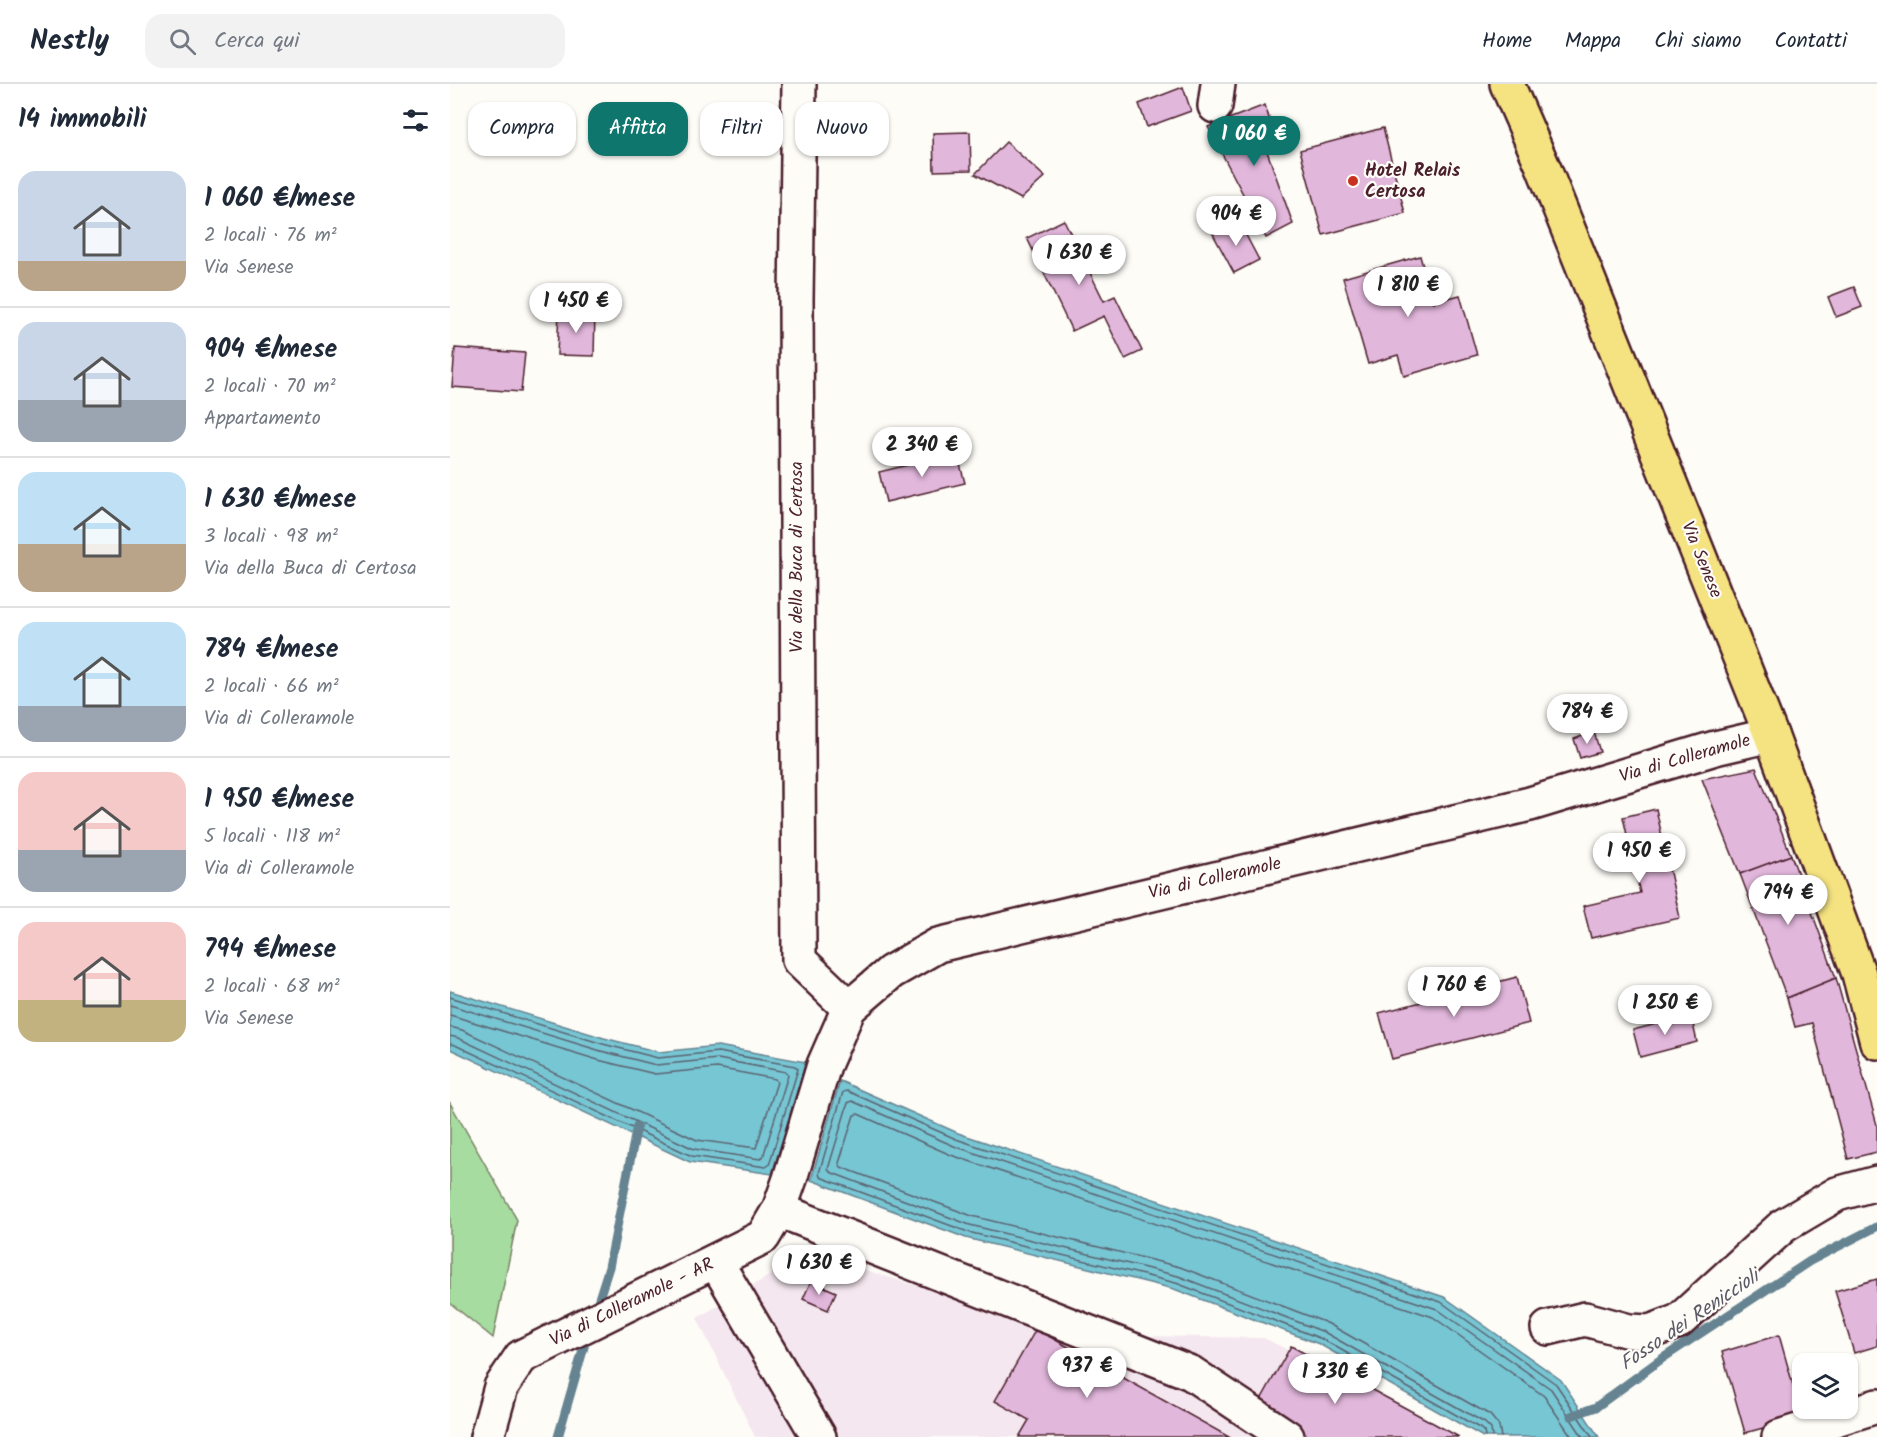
<!DOCTYPE html>
<html lang="it">
<head>
<meta charset="utf-8">
<style>
  :root { --surface:#fff; --page:#f2f2f3; --text:#1f2937; --muted:#747a83; --line:#e0e1e3; --accent:#0f766e }
  body { margin:0; font-family:Kalam,sans-serif; background:var(--page); color:var(--text); height:100vh; display:flex; flex-direction:column; font-size:22px; white-space:nowrap }
  * { box-sizing:border-box; margin:0 }
  p { font-size:20px; color:var(--muted) }
  .icon { flex:none; width:33px; height:33px; fill:none; stroke:currentColor; stroke-width:2; stroke-linecap:round; stroke-linejoin:round }
  .map { position:relative; flex:1; overflow:hidden }
  .details { display:flex; flex-direction:column; background:var(--surface); width:450px }
  .details>* { flex:none }
  .top-card { position:absolute; left:18px; top:18px; width:570px; height:54px; display:flex; gap:12px }
  .tools { position:absolute; left:1342px; top:1269px; display:grid; gap:12px }
  .tools a { display:grid; place-items:center; width:66px; height:66px; border-radius:12px; background:var(--surface); box-shadow:0 2px 4px #0004; font-size:30px }
  .price { position:absolute; translate:-50% -51px; padding:0 14px; border-radius:21px; background:#fff; color:#222; font-size:20px; line-height:39px; filter:drop-shadow(0 2px 3px #0008) }
  .price::after { content:''; position:absolute; left:50%; top:36px; width:18px; height:14px; margin-left:-9px; background:inherit; clip-path:polygon(0 0,100% 0,50% 100%) }
  .price.selected { background:var(--accent); color:#fff }
  ul { padding:0; list-style:none }
  li { display:flex; align-items:center; gap:18px; height:150px; padding:0 18px }
  li+li { border-top:2px solid var(--line) }
  li span { display:grid; place-items:center; flex:none; width:168px; height:120px; border-radius:18px; color:#555 }
  li>.icon { margin-inline-start:auto }
  span .icon { width:72px; height:72px; fill:#fffc; stroke-width:1 }
  li b { font-size:26px }
  h2 { display:flex; justify-content:space-between; align-items:center; height:72px; padding:0 18px; font-size:26px }
  .pill { padding:0 21px; border-radius:18px; background:var(--surface); box-shadow:0 2px 4px #0004; font-size:21px; line-height:54px }
  .pill.selected { background:var(--accent); color:#fff }
  header { display:flex; align-items:center; gap:36px; box-sizing:border-box; height:84px; padding:0 30px; background:var(--surface); border-bottom:2px solid var(--line) }
  header strong { font-size:28px }
  nav { display:flex; gap:33px; margin-inline-start:auto; font-size:21px }
  .search { width:420px; height:54px; background:var(--page); display:flex; align-items:center; gap:15px; box-sizing:border-box; padding:0 21px; border-radius:18px; color:var(--muted); font-size:22px }
  main { display:flex; flex:1; min-height:0 }
  .map>svg:first-child { display:block }
</style>
</head>
<body>
<header>
<strong>Nestly</strong>
<div class="search"><svg class="icon" aria-label="search" viewBox="0 0 24 24"><circle cx="10" cy="10" r="6"/><path d="M15 15l6 6"/></svg>Cerca qui</div>
<nav><a>Home</a><a>Mappa</a><a>Chi siamo</a><a>Contatti</a></nav>
</header>
<main>
<section class="details">
<h2>14 immobili<svg class="icon" aria-label="filters" viewBox="0 0 24 24"><path d="M4 7h16M4 17h16"/><circle cx="9" cy="7" r="2"/><circle cx="15" cy="17" r="2"/></svg></h2>
<ul>
<li><span style="background:linear-gradient(#c9d6e8 75%,#b9a48a 0)"><svg class="icon" aria-label="home" viewBox="0 0 24 24"><path d="M3 11l9-7 9 7M6 9v11h12V9"/></svg></span><div><b>1 060 €/mese</b><p>2 locali · 76 m²</p><p>Via Senese</p></div></li>
<li><span style="background:linear-gradient(#c9d6e8 65%,#9aa5b1 0)"><svg class="icon" aria-label="home" viewBox="0 0 24 24"><path d="M3 11l9-7 9 7M6 9v11h12V9"/></svg></span><div><b>904 €/mese</b><p>2 locali · 70 m²</p><p>Appartamento</p></div></li>
<li><span style="background:linear-gradient(#bfe0f5 60%,#b9a48a 0)"><svg class="icon" aria-label="home" viewBox="0 0 24 24"><path d="M3 11l9-7 9 7M6 9v11h12V9"/></svg></span><div><b>1 630 €/mese</b><p>3 locali · 98 m²</p><p>Via della Buca di Certosa</p></div></li>
<li><span style="background:linear-gradient(#bfe0f5 70%,#9aa5b1 0)"><svg class="icon" aria-label="home" viewBox="0 0 24 24"><path d="M3 11l9-7 9 7M6 9v11h12V9"/></svg></span><div><b>784 €/mese</b><p>2 locali · 66 m²</p><p>Via di Colleramole</p></div></li>
<li><span style="background:linear-gradient(#f6c9c9 65%,#9aa5b1 0)"><svg class="icon" aria-label="home" viewBox="0 0 24 24"><path d="M3 11l9-7 9 7M6 9v11h12V9"/></svg></span><div><b>1 950 €/mese</b><p>5 locali · 118 m²</p><p>Via di Colleramole</p></div></li>
<li><span style="background:linear-gradient(#f6c9c9 65%,#c2b280 0)"><svg class="icon" aria-label="home" viewBox="0 0 24 24"><path d="M3 11l9-7 9 7M6 9v11h12V9"/></svg></span><div><b>794 €/mese</b><p>2 locali · 68 m²</p><p>Via Senese</p></div></li>
</ul>
</section>
<div class="map">
<svg width="1427" height="1353" viewBox="0 0 1427 1353">
  <rect width="100%" height="100%" fill="#fdfcf7"/>
  <filter id="ink" filterUnits="userSpaceOnUse"><feTurbulence type="fractalNoise" baseFrequency=".0167" numOctaves="2"/><feDisplacementMap in="SourceGraphic" scale="12" xChannelSelector="R" yChannelSelector="G"/><feConvolveMatrix kernelMatrix="1 2 1 2 8 2 1 2 1" color-interpolation-filters="sRGB"/></filter>
  <g filter="url(#ink)">
    <polygon fill="#f5e7ef" points="358,1169 631,1251 814,1254 1011,1353 305,1353 247,1234"/>
    <polygon fill="#a6dc9f" stroke="#787e65" stroke-width="1.5" points="0,1019 67,1136 43,1254 0,1219"/>
    <g fill="#77c6d4" stroke="#658390" stroke-width="1.5">
      <polygon points="0,907 154,954 209,968 268,962 356,978 322,1090 240,1078 0,965"/>
      <polygon points="390,997 508,1049 994,1213 1111,1296 1149,1353 1033,1353 869,1260 724,1205 516,1154 361,1096"/>
    </g>
    <g fill="none" stroke-linecap="round" stroke-linejoin="round">
      <g stroke="#5c626f" stroke-width="1.5">
        <polyline points="0,913 153,960 208,974 268,968 345,982 348,985 319,1081 316,1083 242,1072 5,961 0,960"/>
        <polyline points="0,921 151,967 206,981 268,975 336,988 338,991 313,1073 310,1075 244,1065 8,954 0,952"/>
        <polyline points="0,931 148,976 205,990 267,984 325,995 327,998 306,1064 247,1056 12,946 0,943"/>
        <polyline points="1035,1353 1034,1348 1031,1345 872,1255 726,1199 518,1148 370,1093 369,1089 393,1008 397,1007 506,1055 991,1218 1106,1300 1142,1353"/>
        <polyline points="1042,1353 1041,1345 1035,1339 874,1248 728,1192 520,1141 380,1088 378,1085 398,1019 402,1017 504,1062 987,1225 1101,1305 1133,1353"/>
        <polyline points="1051,1353 1049,1342 1040,1331 877,1239 730,1183 522,1132 391,1083 389,1079 404,1031 408,1030 501,1071 983,1233 1094,1312 1122,1353"/>
      </g>
      <g stroke="#658390" stroke-width="9">
        <polyline points="145,1227 159,1183 187,1042"/>
        <polyline points="1121,1332 1146,1323 1210,1276 1360,1177 1426,1143"/>
        <polyline points="108,1353 138,1249"/>
      </g>
    </g>
    <g fill="#e2b7dc" stroke="#4a1f2b" stroke-width="1.5">
      <polygon points="733,3 741,27 697,43 689,20"/>
      <polygon points="815,21 825,54 814,59 843,140 816,154 758,43"/>
      <polygon points="933,44 955,129 873,151 850,66"/>
      <polygon points="520,48 521,86 484,87 483,49"/>
      <polygon points="556,58 595,93 571,115 525,90"/>
      <polygon points="614,136 654,217 665,212 692,267 675,275 654,232 622,247 577,154"/>
      <polygon points="788,136 809,176 784,189 763,150"/>
      <polygon points="970,172 983,218 1010,211 1027,271 954,292 948,271 918,280 893,194"/>
      <polygon points="1404,203 1412,223 1386,233 1378,213"/>
      <polygon points="109,227 145,228 144,272 107,271"/>
      <polygon points="5,264 75,269 71,308 2,303"/>
      <polygon points="507,369 515,399 436,418 429,388"/>
      <polygon points="1144,648 1150,668 1130,674 1124,655"/>
      <polygon points="1306,684 1341,771 1290,790 1252,695"/>
      <polygon points="1206,725 1230,834 1141,854 1133,822 1190,809 1173,733"/>
      <polygon points="1341,771 1386,894 1337,914 1290,790"/>
      <polygon points="1067,893 1079,939 942,975 929,929"/>
      <polygon points="1386,894 1427,1041 1427,1068 1398,1075 1362,939 1345,943 1337,914"/>
      <polygon points="1241,931 1247,958 1190,973 1183,946"/>
      <polygon points="1427,1195 1427,1262 1404,1269 1385,1207"/>
      <polygon points="361,1197 386,1208 378,1226 353,1215"/>
      <polygon points="586,1245 779,1353 569,1353 579,1336 545,1317"/>
      <polygon points="1329,1251 1352,1333 1295,1349 1272,1268"/>
      <polygon points="841,1262 1009,1353 845,1353 803,1330"/>
    </g>
    <g fill="none" stroke-linecap="round" stroke-linejoin="round">
      <g stroke="#4a1f2b" stroke-width="38">
        <g id="minor">
          <polyline points="349,0 346,216 349,876 399,924"/>
          <polyline points="765,22 768,0"/>
          <polyline points="329,1126 741,1289 837,1353"/>
          <polyline points="266,1178 369,1353"/>
          <polyline points="1098,1244 1135,1235 1179,1247 1200,1248 1229,1237 1333,1142 1387,1110 1427,1099"/>
          <polyline points="37,1353 51,1303 71,1273 313,1153 329,1126 340,1095 374,981 399,924 441,888 488,861 1080,720 1265,664 1321,651"/>
          <polyline points="1329,1353 1427,1322"/>
        </g>
      </g>
      <g stroke="#4a1f2b" stroke-width="38">
        <polyline id="major" points="1057,0 1094,85 1321,651 1409,890 1427,958"/>
      </g>
      <use href="#minor" stroke="#fdfcf7" stroke-width="33"/>
      <use href="#major" stroke="#f5e382" stroke-width="33"/>
    </g>
  </g>
  <circle fill="#c8321e" stroke="#fdfcf7" stroke-width="2" cx="903" cy="97" r="6"/>
  <g text-anchor="middle" dominant-baseline="central" stroke-width="4.5" stroke-linejoin="round" paint-order="stroke">
    <g font-size="18" font-weight="bold" fill="#4a1f2b" stroke="#fdfcf7" text-anchor="start">
      <text x="915" y="87">Hotel Relais<tspan x="915" dy="21">Certosa</tspan></text>
    </g>
    <g font-size="18" fill="#4a1f2b" stroke="#fdfcf7">
      <text transform="translate(347 473) rotate(-90)">Via della Buca di Certosa</text>
      <text transform="translate(1251 476) rotate(68)">Via Senese</text>
      <text transform="translate(1235 675) rotate(-16)">Via di Colleramole</text>
      <text transform="translate(765 795) rotate(-13)">Via di Colleramole</text>
      <text transform="translate(182 1219) rotate(-26)">Via di Colleramole - AR</text>
    </g>
    <g font-size="20" font-style="italic" fill="#5a5966" stroke="#fdfcf7">
      <text transform="translate(1240 1237) rotate(-34)">Fosso dei Reniccioli</text>
    </g>
  </g>
</svg>
<div class="tools">
<a><svg class="icon" aria-label="layers" viewBox="0 0 24 24"><path d="M12 4l9 5-9 5-9-5zM3 14l9 5 9-5"/></svg></a>
</div>
<b class="price selected" style="left:804px;top:83px">1 060 €</b>
<b class="price" style="left:786px;top:163px">904 €</b>
<b class="price" style="left:629px;top:202px">1 630 €</b>
<b class="price" style="left:958px;top:234px">1 810 €</b>
<b class="price" style="left:126px;top:250px">1 450 €</b>
<b class="price" style="left:472px;top:394px">2 340 €</b>
<b class="price" style="left:1137px;top:661px">784 €</b>
<b class="price" style="left:1189px;top:800px">1 950 €</b>
<b class="price" style="left:1338px;top:842px">794 €</b>
<b class="price" style="left:1004px;top:934px">1 760 €</b>
<b class="price" style="left:1215px;top:952px">1 250 €</b>
<b class="price" style="left:369px;top:1212px">1 630 €</b>
<b class="price" style="left:637px;top:1315px">937 €</b>
<b class="price" style="left:885px;top:1321px">1 330 €</b>
<div class="top-card">
<a class="pill">Compra</a>
<a class="pill selected">Affitta</a>
<a class="pill">Filtri</a>
<a class="pill">Nuovo</a>
</div>
</div>
</main>
</body>
</html>
